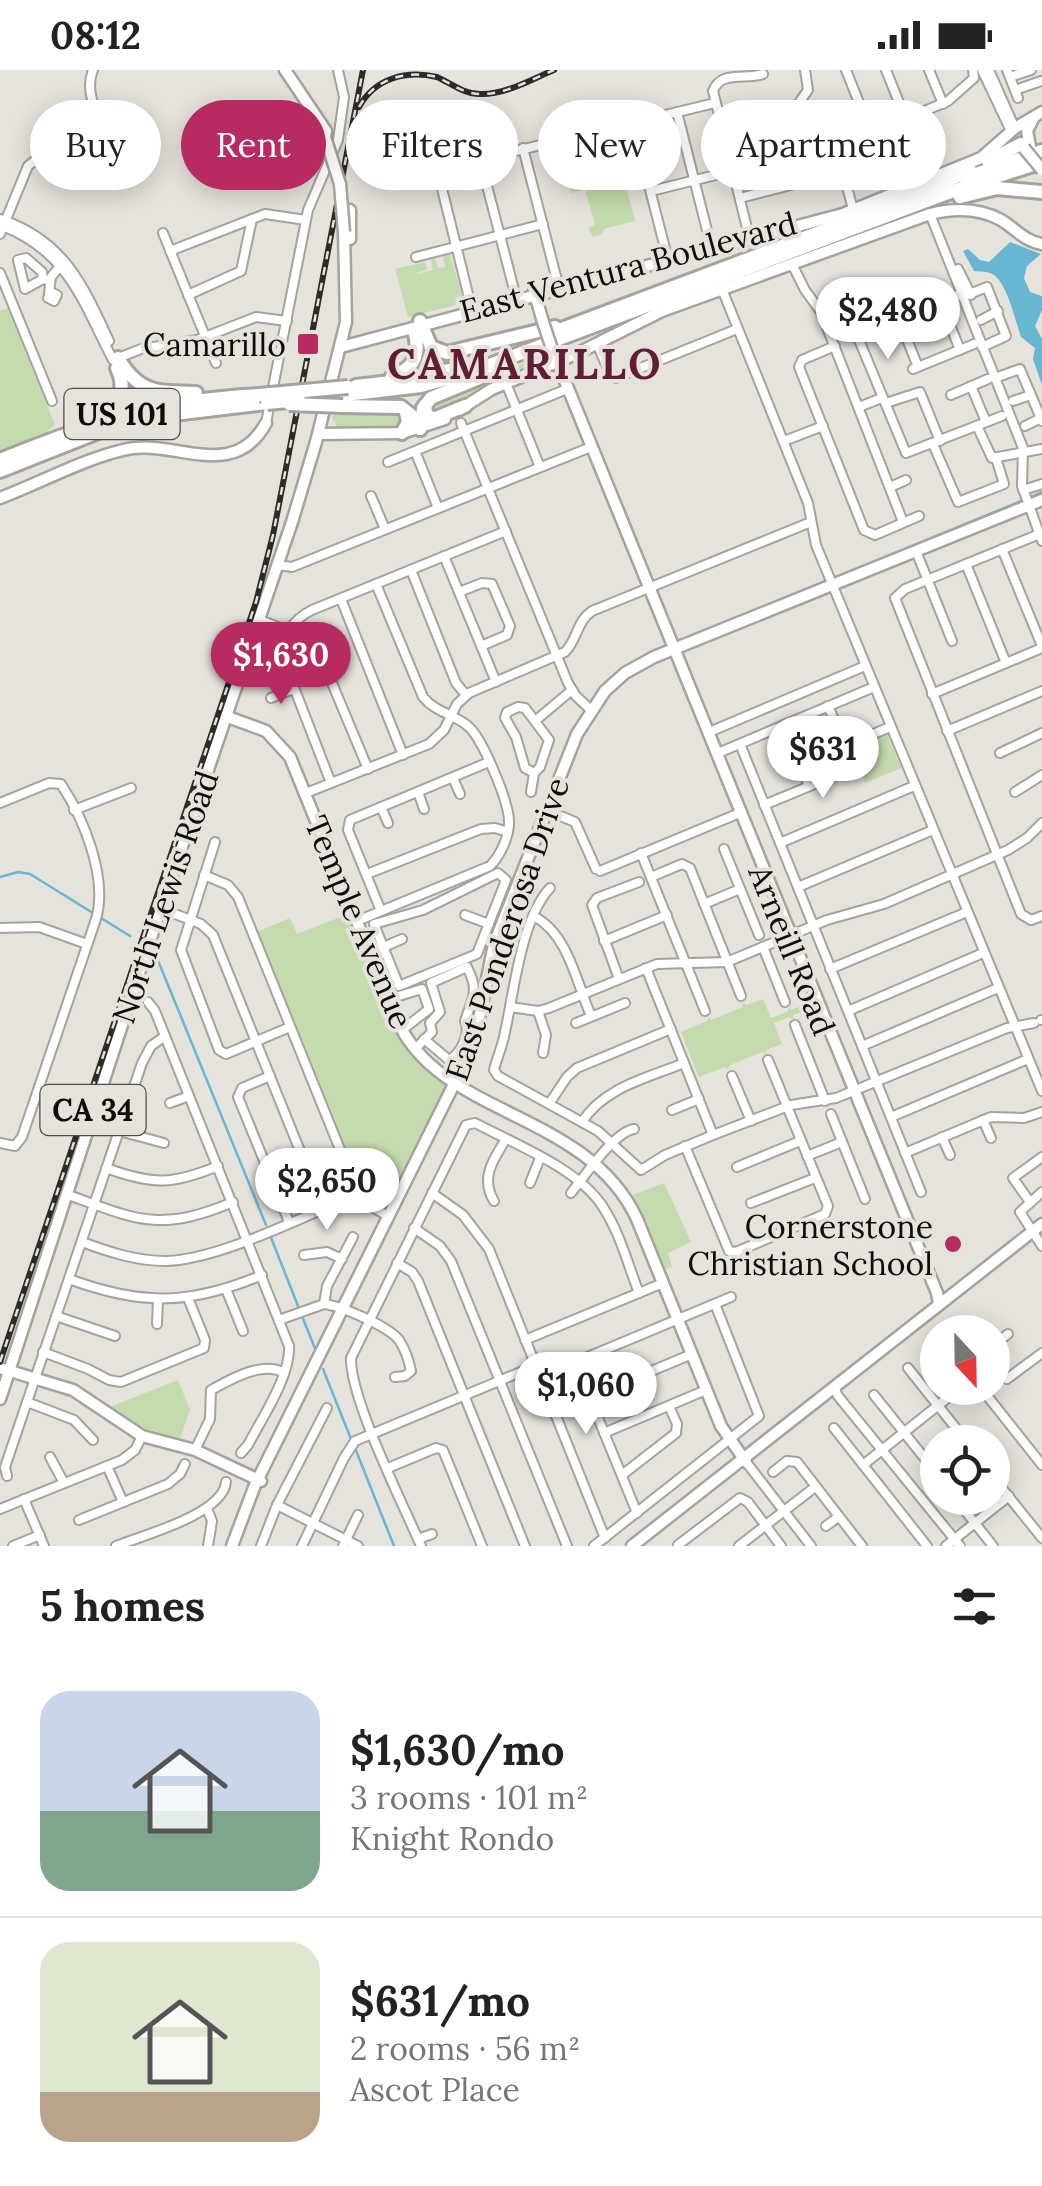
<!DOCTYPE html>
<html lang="en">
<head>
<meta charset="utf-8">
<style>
  :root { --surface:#fff; --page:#f2f2f2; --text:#222; --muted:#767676; --line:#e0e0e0; --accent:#b72a62 }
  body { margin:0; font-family:Lora,serif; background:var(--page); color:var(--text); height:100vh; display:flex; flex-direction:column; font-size:38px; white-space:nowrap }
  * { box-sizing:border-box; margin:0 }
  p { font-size:32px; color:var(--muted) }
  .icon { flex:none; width:55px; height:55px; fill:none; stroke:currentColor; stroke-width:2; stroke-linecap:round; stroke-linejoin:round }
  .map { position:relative; height:1476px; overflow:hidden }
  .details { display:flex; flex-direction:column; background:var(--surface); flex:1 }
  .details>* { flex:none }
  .hud { position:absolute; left:30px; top:30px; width:982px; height:90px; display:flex; gap:20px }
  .needle { width:65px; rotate:158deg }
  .tools { position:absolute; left:920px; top:1245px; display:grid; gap:20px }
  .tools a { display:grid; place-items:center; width:90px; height:90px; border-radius:50%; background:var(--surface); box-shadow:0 5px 25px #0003; font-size:50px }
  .price { position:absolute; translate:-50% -85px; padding:0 22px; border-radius:35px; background:#fff; color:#222; font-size:32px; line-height:65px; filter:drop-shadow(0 2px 5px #0008) }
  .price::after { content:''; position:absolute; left:50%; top:60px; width:30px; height:22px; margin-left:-15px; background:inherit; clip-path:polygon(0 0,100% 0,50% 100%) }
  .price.current { background:var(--accent); color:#fff }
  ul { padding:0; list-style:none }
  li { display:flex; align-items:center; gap:30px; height:250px; padding:0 40px }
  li+li { border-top:2px solid var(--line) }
  li span { display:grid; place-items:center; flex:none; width:280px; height:200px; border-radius:30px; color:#555 }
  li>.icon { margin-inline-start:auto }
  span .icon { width:120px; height:120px; fill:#fffc; stroke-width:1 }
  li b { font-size:42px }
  h2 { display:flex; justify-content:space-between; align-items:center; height:120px; padding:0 40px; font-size:42px }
  .tag { padding:0 35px; border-radius:45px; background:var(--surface); box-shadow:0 5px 25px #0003; font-size:35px; line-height:90px }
  .tag.current { background:var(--accent); color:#fff }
  .status { display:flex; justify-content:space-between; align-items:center; height:70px; padding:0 50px; background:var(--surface); direction:ltr }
  .status svg { height:28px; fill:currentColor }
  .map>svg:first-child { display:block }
</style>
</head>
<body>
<div class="status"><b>08:12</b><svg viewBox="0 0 49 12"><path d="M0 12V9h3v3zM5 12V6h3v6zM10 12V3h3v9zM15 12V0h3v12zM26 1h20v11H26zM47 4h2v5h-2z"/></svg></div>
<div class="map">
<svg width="1042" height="1476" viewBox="0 0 1042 1476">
  <rect width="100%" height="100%" fill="#e6e3dc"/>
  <g fill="#c4dbad">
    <polygon points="618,84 635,151 604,159 602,164 593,167 588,158 595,155 585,120 571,123 569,116 575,114 572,97"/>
    <polygon points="450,184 464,233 408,247 395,199 425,192 427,199 413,205 433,200 431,189 435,188 438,198 445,197 443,186"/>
    <polygon points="8,238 55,355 36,370 0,385 0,241"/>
    <polygon points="421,278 479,280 480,284 415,302 414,297"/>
    <polygon points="548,282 545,291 487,316 439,346 431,345 430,335"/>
    <polygon points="336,340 396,341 405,347 395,359 366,358 364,354 363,358 338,358 332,348"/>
    <polygon points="887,664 901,698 865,713 860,700 856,698 851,679"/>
    <path d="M348,844C374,909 388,974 447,1016L388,1138L383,1139L366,1127L359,1116L257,862L290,848L297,864Z"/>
    <polygon points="763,929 771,948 787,942 790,937 791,940 808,933 811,938 793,945 794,949 789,947 774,953 782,974 766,980 767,984 762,982 730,995 727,1000 725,997 699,1007 681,962 707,951 709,947 711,950 743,937 742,933 747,935"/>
    <polygon points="664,1113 691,1172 668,1183 672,1197 665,1199 633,1125"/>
    <polygon points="178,1310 190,1340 180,1368 139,1357 110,1337"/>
  </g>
  <path fill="#68b7d2" d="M1010,172L1041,184L1027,196L1024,208L1030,222L1042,226V240L1035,256L1042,269V315L1033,289L1035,278L1021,267C1016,253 1006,207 990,203C985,201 979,202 974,201L963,181L968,179L980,190L989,192Z"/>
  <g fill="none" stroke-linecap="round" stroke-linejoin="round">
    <g stroke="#68b7d2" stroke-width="2.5">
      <polyline points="1031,427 1042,422"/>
      <polyline points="835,508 1021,431"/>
      <polyline points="0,807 18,802 30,804 130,866"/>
      <polyline points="157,888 266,1155"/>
      <polyline points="270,1165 298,1236"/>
      <polyline points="302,1246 316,1281"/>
      <polyline points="323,1299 351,1369"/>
      <polyline points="355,1378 394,1476"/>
    </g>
    <g stroke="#a6a29c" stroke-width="12">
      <g id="minor">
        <path d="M93,0C82,27 104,54 114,79"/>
        <polyline points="846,0 879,83 914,70"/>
        <polyline points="886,0 930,110"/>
        <polyline points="929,0 943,34"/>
        <polyline points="982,0 1009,57"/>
        <polyline points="989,0 1013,54"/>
        <polyline points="1007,0 1018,28"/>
        <polyline points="1010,7 1031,0"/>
        <polyline points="1015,20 1041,11"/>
        <polyline points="677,42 712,180"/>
        <polyline points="906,49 948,31 974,8 973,0"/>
        <polyline points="720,51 796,37 808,20 805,0"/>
        <polyline points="633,53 668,190"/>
        <polyline points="427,58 470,232 475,242"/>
        <polyline points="523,78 559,218"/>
        <polyline points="480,89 517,231"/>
        <polyline points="730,92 806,72 863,45"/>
        <polyline points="437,100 715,33"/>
        <polyline points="651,121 732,101"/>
        <polyline points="740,128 838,103 845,110 853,139"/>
        <polyline points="930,144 1023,378 1022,416 1042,471"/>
        <path d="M0,149C64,170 83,215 109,271"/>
        <path d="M0,155C69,181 82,231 113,290L141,279L197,270L256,247L287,251"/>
        <polyline points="163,163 216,293"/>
        <polyline points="0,164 28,96 50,78 103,56"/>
        <path d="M750,170L713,21C721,0 745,10 763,4"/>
        <polyline points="170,181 265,144 306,150"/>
        <polyline points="416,187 543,154"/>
        <polyline points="792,194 805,220 821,242 903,452"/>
        <polyline points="958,199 971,225"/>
        <polyline points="0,203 52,331"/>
        <polyline points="43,209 42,202 26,188 18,190 25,219 43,209 50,211"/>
        <polyline points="722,219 808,433 816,475 1042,1021"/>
        <polygon points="51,222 57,225 54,231 48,228"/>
        <polyline points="49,223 51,207 61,195"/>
        <polyline points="960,224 862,263 859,270 906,383 1002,346"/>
        <polyline points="188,225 241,201 252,149"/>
        <polyline points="962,227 987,217 1006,266 982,277"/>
        <polyline points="941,232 960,280"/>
        <polyline points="899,249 918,297"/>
        <polyline points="981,250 998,241"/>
        <polyline points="597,273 610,305 616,308 737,259"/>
        <polyline points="835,276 802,290 799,297 864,460 875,465 919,446"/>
        <polyline points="913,299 974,274"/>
        <polyline points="995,308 1020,299 1042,351"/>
        <polyline points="506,313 540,397"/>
        <polyline points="971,316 986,352"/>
        <polyline points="951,325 988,309"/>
        <polyline points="1013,331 1031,325"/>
        <polyline points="886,333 920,322 940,371"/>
        <polyline points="859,337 879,329"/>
        <polyline points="266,353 308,140 338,70 344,27 338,0"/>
        <polyline points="461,353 568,613 576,626 591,640"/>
        <polyline points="977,356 992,388 1042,379"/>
        <polyline points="1025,356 1041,348"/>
        <polyline points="784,371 823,356"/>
        <polyline points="933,374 958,432 1004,414 996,388"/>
        <polyline points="415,381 438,438"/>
        <polyline points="388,392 567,319"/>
        <polyline points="890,417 906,410"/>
        <polyline points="1023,420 1042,414"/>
        <polyline points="371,426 385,459"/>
        <polyline points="1042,463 905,519 895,528 1021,844 1031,850 1042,846"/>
        <polyline points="1002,479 1042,576"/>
        <polyline points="444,486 496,612"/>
        <polyline points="918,486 952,571"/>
        <polyline points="966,494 1006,593"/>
        <polyline points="277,495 292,497 591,377"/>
        <polyline points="411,500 456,613 466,625"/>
        <polyline points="459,522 482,513 492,514 510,556 507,565 481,576"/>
        <polyline points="341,529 403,685"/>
        <polyline points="260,550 294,563 319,582 368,699"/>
        <polyline points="932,624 1042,578"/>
        <polyline points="271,628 293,619"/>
        <polygon points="518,637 525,638 549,670 540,697 534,703 525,698 516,667 505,648 507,642"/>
        <polyline points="535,651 572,620"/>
        <polyline points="784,655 809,716"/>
        <polyline points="714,660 865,596"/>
        <polyline points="947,661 1042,621"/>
        <polyline points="740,674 921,1122"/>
        <polyline points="845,676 890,657"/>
        <polyline points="718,683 874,617"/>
        <polyline points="1000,683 1042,663"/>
        <polyline points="453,708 460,724"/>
        <path d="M331,713L283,589C282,566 292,550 312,540L506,461"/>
        <polyline points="418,722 424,739"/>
        <polyline points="531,722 534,703"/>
        <polyline points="1015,722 1042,705"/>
        <path d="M306,723L429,674L444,660L457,634L469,623L565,582C578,569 576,552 592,541L811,452"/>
        <path d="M0,733L49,713L61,714C84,749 108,808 96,849L22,1067L15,1076L0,1073"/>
        <polyline points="764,735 851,699 852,690 828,636"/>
        <polyline points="381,737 388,753"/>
        <polyline points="74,740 131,718"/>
        <polyline points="551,742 575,752 596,799"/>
        <polyline points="215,772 181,880 219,980 226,984 290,957"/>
        <polyline points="780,773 914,716"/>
        <polyline points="724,779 759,865"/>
        <polyline points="641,783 705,941"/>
        <polyline points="600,801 742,742"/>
        <polygon points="498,803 506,810 477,884 399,916 374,854 423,840"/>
        <polyline points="367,804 481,759 495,758 508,762"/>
        <polyline points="204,805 228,815 238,827 358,1124 367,1134 388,1146"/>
        <polyline points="651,807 682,794 690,798 741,926"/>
        <polyline points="798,817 933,760"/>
        <path d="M550,818C521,849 514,922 505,962C503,975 497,987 494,1000L498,1006L598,1061L641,1100L665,1085L713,1065L791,1035L836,1028L1007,958L1034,953"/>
        <polyline points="704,834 740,819"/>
        <polyline points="162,839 201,854 213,865 323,1138"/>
        <polyline points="381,841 348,760 350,750 489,692"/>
        <polyline points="465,845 489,854"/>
        <path d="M535,847C568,864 577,914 591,946"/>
        <path d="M357,851L490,796C500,786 509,767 509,753C510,734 483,670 469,657C455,644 436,643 423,627L376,514"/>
        <polyline points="0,858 39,857 87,874"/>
        <polyline points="604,871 667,845"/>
        <polyline points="763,877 785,932"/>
        <polyline points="370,883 402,869"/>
        <polyline points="646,898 713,1065"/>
        <polyline points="830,899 967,842"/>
        <polyline points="619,909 592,835 597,828 639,812"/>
        <polyline points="389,929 422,919 429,939 402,960"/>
        <path d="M148,932L155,941L289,1276C291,1305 262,1348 248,1375L241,1383"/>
        <polyline points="510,937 538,941 549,938 657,894 727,892 827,850 884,834 1008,780 1027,768 1042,753"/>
        <polyline points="538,941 546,965 543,983"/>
        <polyline points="848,941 983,883"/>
        <polyline points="1041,950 1042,950"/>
        <polyline points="576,953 625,933"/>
        <polyline points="795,955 825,1031"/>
        <polyline points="862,976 998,918"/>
        <path d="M415,979L432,962L430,953L440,942L431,913L467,897C480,922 472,928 465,951C471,965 460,984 449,990L424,969"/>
        <polyline points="270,1006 242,1018 238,1027 289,1152"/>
        <polyline points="732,1006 751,1051"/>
        <polyline points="170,1033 189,1026"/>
        <polyline points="549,1034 567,1007 577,998 671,959"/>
        <polyline points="672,1040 699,1029"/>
        <polyline points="831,1044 865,1129"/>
        <polyline points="891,1047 1028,989"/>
        <polyline points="983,1050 991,1068"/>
        <path d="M582,1052C604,1017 648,1008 684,993"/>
        <polyline points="119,1061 164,1073"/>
        <polyline points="942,1067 950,1085"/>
        <polyline points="685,1076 729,1181 736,1182 825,1144 828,1136 768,990"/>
        <polyline points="905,1083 991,1047 1024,1048 1042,1042"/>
        <polyline points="807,1086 842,1072"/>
        <polyline points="737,1097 800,1071"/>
        <path d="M106,1098C153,1115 172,1115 218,1096"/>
        <polyline points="530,1113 540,1088"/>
        <polyline points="1042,1122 1020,1142 1042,1176"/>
        <polyline points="432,1123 463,1145 489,1179 605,1468"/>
        <path d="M571,1123C585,1106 614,1062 634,1059"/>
        <path d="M66,1124C137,1150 159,1163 233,1132"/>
        <path d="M494,1131C480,1108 493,1090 506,1069"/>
        <polyline points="1030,1132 1013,1108 1042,1087"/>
        <polyline points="751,1133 815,1108"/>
        <polyline points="414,1158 440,1176 451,1191 567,1476"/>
        <path d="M82,1172C109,1182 136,1191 166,1191C219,1190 306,1145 358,1124"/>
        <polyline points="304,1185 327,1182 342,1189"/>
        <polyline points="397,1193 412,1202 418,1211 525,1476"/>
        <path d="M69,1209C142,1236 190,1235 262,1205"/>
        <polyline points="226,1219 243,1261"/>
        <polyline points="324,1234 327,1216 353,1167"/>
        <polyline points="56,1246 115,1266"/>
        <path d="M279,1250L324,1234C341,1236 388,1256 399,1270C405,1279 409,1291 411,1301L405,1306L395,1307"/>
        <polyline points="157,1254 158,1230"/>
        <polyline points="525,1270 663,1213"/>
        <polyline points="992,1276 1008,1264"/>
        <polyline points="43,1282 88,1299 109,1310 121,1312 204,1278 205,1270 188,1228"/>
        <polyline points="992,1292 1007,1309 1042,1283"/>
        <polyline points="908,1298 967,1372"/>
        <polyline points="834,1317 838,1326 960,1476"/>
        <polyline points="981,1318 1042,1395"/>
        <polyline points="874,1325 934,1400"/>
        <polyline points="27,1332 74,1350 93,1370"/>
        <polyline points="554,1342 692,1284"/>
        <polyline points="834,1358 927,1476"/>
        <polyline points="604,1363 706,1320"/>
        <path d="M195,1380L210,1349L211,1320C231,1309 264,1290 284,1303"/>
        <polyline points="50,1387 64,1413"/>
        <polyline points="746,1392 811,1476"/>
        <polyline points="863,1395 960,1318"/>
        <polyline points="107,1396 123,1432"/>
        <polyline points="388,1398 436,1378 443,1380 482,1476"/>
        <polyline points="773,1402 787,1391 797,1392 862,1476"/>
        <polyline points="622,1405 676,1363 677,1354 669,1336"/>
        <polyline points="7,1406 5,1397 142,993 151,976 165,966"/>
        <polyline points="992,1406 1042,1468"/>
        <polyline points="955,1428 993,1476"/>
        <polyline points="24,1429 44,1476"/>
        <polyline points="277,1435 358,1476"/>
        <polyline points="0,1439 122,1390 135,1380 142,1366"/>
        <polyline points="207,1439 212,1451 208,1476"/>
        <polyline points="637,1443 578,1299 578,1291 731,1227"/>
        <polyline points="79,1450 168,1414 180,1404 185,1394"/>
        <polyline points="826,1456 838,1447"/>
        <polyline points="418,1469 432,1464"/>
        <polyline points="678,1475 740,1428 748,1432 781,1476"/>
        <polyline points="13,1476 40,1465"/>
        <path d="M116,1476C144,1465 223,1444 226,1412"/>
        <polyline points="261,1476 277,1435 327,1338"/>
        <polyline points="302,1476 344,1388 355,1371 535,1296"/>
        <polyline points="343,1476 358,1445"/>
        <path d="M421,1476C403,1434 350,1329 351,1288L466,1055L475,1053C515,1074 579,1099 603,1137C620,1163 628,1195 639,1223"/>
        <polyline points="594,1476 759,1346 715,1234"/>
        <polyline points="739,1476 815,1417"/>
        <polyline points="946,1476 1009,1426"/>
      </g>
    </g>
    <g stroke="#a6a29c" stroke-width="15">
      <g id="major">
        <polyline points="285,0 326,61"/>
        <polyline points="1030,76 1027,61 1033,49"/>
        <polyline points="350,140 350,169"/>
        <polyline points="534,221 543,252"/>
        <polyline points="341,277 843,144 981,88 1015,58 1042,42"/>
        <polyline points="552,279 937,1223 939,1234"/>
        <path d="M459,340L492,319L574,285L662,241L930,144C954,138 979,138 1001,150C1016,159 1024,171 1042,174"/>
        <polyline points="319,364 402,363 445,349"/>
        <path d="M0,428C40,413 81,390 123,380C173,367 233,414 266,353"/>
        <path d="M225,646L266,661L290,687L397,950C441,1048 586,1040 637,1149L721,1356L746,1392"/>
        <polyline points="0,1298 73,1320 142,1366 195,1380 261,1411"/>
        <polyline points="0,1329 136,912 292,452 316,372 346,252 344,162"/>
        <polyline points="232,1476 255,1415 465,992 479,949 494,874 577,664 605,621 625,603 654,587 1042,430"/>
        <polyline points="632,1476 1042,1154"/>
      </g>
    </g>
    <g stroke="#a6a29c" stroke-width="18">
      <g id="highway">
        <polyline points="988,91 1021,74"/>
        <polyline points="965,108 1042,81"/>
        <polyline points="915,127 970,100"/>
        <polyline points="960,127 997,118 1042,122"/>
        <polyline points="420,251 431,277 447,283 555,257"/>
        <polyline points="548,264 913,127"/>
        <path d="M118,288C139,324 158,322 196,323"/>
        <path d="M392,306C415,299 421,283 414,261"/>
        <polyline points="356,316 400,311 449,300"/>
        <polyline points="345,325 421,316 468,303 959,119 1042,92"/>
        <polyline points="425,335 426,344 433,349 465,336"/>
        <polyline points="343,336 401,337 411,345 420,359"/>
        <path d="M98,345C118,336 128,320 117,298"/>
        <polyline points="420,359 423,338 431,328 494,302"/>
        <polyline points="402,363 408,352 406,342"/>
        <path d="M0,390C94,352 156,330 259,325"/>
        <polyline points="0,401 101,361 149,347 267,333"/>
      </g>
    </g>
    <use href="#minor" stroke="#fff" stroke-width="8"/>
    <use href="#major" stroke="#fff" stroke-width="10"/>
    <use href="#highway" stroke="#fff" stroke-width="12"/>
    <g stroke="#2c2b28" stroke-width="6">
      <g id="rail">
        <path d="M359,37C375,8 406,0 437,7C452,14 464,24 480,24C505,25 532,9 554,0"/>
        <polyline points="0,1292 256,532 273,465 363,0"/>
      </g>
    </g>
    <use href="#rail" stroke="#e6e3dc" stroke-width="2.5" stroke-dasharray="8" stroke-linecap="butt"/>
    <g stroke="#a6a29c" stroke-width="15" stroke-linecap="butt">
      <g id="major-bridge">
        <polyline points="326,61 325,67 340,114 344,162"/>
        <polyline points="1024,78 1042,100"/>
        <polyline points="543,252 552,279"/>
      </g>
    </g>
    <g stroke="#a6a29c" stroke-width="18" stroke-linecap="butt">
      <g id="highway-bridge">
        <polyline points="259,325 348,317"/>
        <polyline points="267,333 299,330"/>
        <polyline points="289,334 343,336"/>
      </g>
    </g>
    <use href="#major-bridge" stroke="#fff" stroke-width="10"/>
    <use href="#highway-bridge" stroke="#fff" stroke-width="12"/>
  </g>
  <g fill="#b72a62" stroke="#e6e3dc" stroke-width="4">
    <rect x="296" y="262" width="24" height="24" rx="5"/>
    <circle cx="953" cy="1174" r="10"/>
  </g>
  <g text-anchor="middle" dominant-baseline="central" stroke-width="8" stroke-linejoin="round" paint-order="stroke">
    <g fill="#e6e3dc" stroke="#4f4d4a" stroke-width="2.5">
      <rect x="64.5" y="319" width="115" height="50" rx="8"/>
      <rect x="40.5" y="1015" width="105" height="50" rx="8"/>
    </g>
    <g font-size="30" font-weight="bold" fill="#0e0d0b">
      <text x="122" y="344">US 101</text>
      <text x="93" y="1040">CA 34</text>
    </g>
    <g font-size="32" fill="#0e0d0b" stroke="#e6e3dc">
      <text transform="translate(628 197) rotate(-15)">East Ventura Boulevard</text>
      <text transform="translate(165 827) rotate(-71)">North Lewis Road</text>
      <text transform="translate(359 852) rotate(67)">Temple Avenue</text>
      <text transform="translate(507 859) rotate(-71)">East Ponderosa Drive</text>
      <text transform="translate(792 880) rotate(68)">Arneill Road</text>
    </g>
    <g font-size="32" fill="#0e0d0b" stroke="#e6e3dc" text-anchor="end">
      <text x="286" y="274">Camarillo</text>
      <text x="933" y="1156">Cornerstone<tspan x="933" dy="37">Christian School</tspan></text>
    </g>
    <g font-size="42" font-weight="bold" letter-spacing="2.5" fill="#601d35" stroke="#e6e3dc">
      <text x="525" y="294">CAMARILLO</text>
    </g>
  </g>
</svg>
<div class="tools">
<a><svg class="needle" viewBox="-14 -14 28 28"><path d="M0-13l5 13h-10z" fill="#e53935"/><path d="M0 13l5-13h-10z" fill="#767676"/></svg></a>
<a><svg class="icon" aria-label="locate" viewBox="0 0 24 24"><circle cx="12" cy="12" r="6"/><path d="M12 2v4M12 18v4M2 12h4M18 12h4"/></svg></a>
</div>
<b class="price" style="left:888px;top:292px">$2,480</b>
<b class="price current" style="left:281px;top:637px">$1,630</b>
<b class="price" style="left:823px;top:731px">$631</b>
<b class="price" style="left:327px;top:1163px">$2,650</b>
<b class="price" style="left:586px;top:1367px">$1,060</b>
<div class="hud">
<a class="tag">Buy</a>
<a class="tag current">Rent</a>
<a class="tag">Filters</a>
<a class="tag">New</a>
<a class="tag">Apartment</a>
</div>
</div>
<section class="details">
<h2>5 homes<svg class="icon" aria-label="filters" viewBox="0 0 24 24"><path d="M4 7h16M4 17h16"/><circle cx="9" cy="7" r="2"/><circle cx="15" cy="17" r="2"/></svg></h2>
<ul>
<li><span style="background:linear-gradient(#c9d6e8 60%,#7fa58c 0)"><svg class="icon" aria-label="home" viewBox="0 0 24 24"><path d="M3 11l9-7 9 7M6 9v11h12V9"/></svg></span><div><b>$1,630/mo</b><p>3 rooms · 101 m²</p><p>Knight Rondo</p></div></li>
<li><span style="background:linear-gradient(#dfe7d0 75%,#b9a48a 0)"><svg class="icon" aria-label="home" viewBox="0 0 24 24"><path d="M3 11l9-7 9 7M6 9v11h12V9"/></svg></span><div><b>$631/mo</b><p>2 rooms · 56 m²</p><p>Ascot Place</p></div></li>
</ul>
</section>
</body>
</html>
